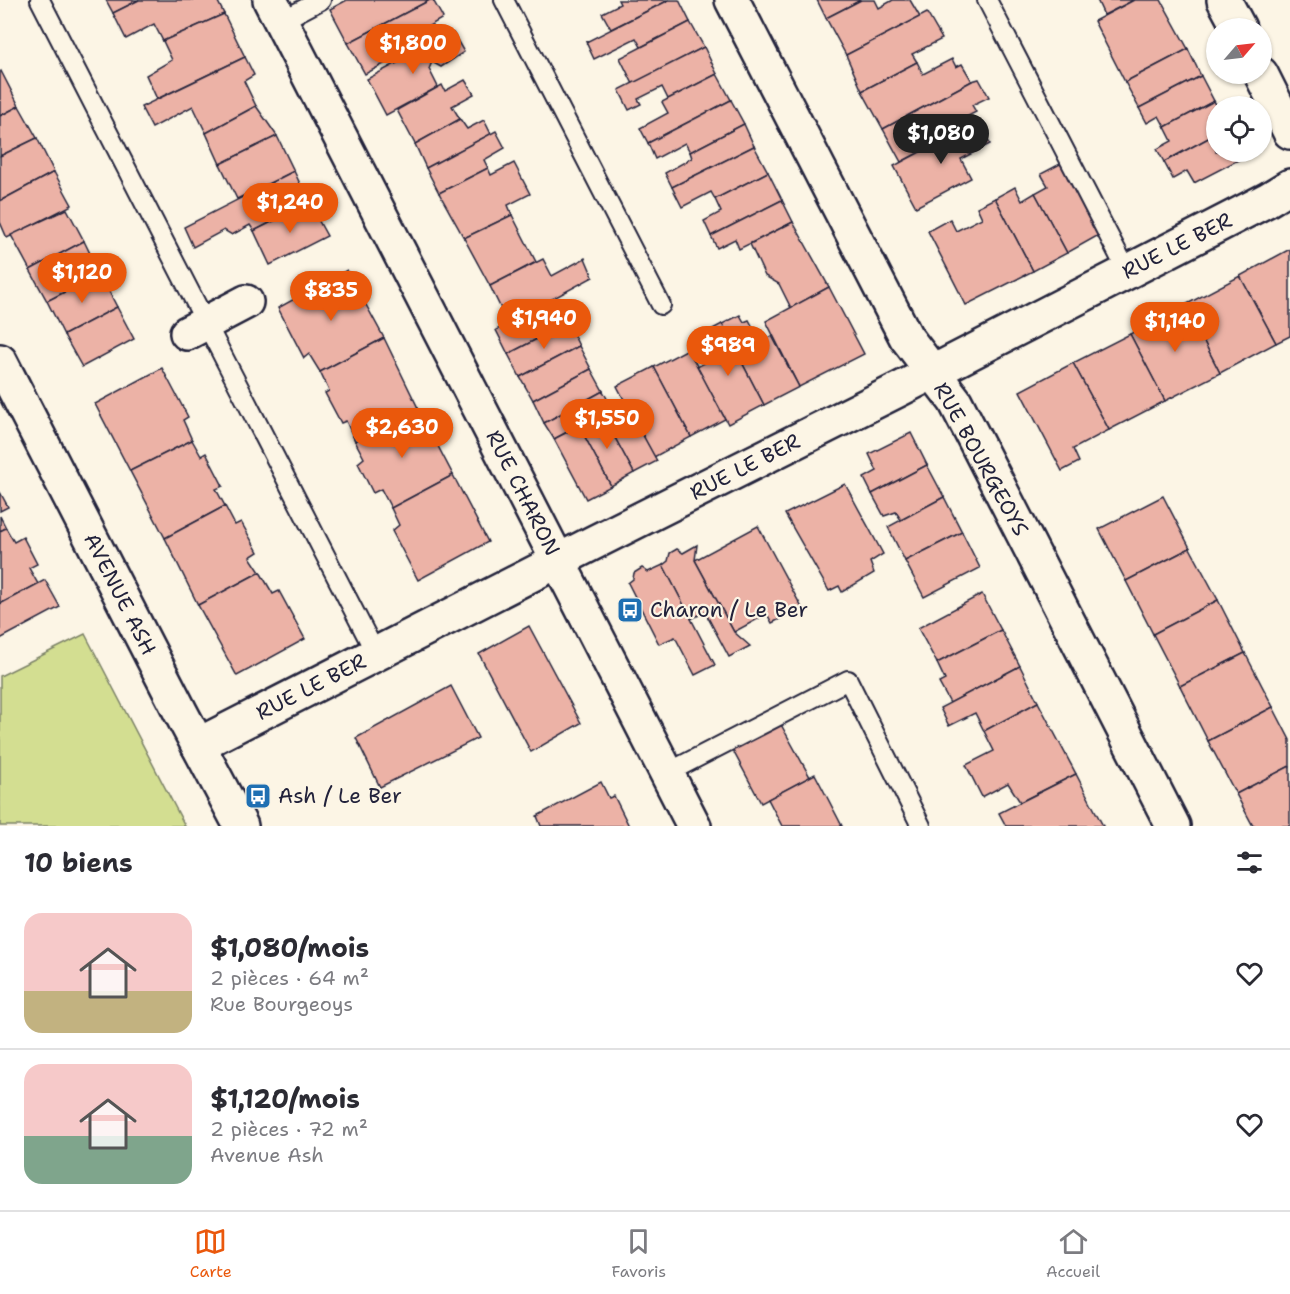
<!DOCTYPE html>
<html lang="fr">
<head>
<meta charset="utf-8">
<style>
  :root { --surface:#fff; --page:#f7f7f7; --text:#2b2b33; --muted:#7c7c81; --line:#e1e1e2; --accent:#ea580c }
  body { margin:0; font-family:"Shantell Sans",sans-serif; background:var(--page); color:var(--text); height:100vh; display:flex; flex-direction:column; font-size:22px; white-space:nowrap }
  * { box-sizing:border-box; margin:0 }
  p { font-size:20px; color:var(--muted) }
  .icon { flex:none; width:33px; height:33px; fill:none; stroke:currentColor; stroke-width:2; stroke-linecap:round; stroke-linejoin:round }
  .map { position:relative; height:826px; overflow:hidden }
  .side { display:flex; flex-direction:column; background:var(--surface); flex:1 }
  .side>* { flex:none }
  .needle { width:39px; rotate:62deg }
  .buttons { position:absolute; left:1206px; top:18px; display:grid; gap:12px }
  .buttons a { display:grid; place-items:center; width:66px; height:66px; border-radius:50%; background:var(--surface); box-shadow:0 2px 4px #0004; font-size:30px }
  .price { position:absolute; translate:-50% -51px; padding:0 14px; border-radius:21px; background:var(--accent); color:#fff; font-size:20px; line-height:39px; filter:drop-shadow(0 2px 3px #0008) }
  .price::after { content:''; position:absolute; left:50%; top:36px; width:18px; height:14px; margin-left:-9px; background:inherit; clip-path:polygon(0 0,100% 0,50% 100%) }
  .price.active { background:#222; color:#fff }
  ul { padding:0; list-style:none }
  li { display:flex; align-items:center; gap:18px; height:150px; padding:0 24px }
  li+li { border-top:2px solid var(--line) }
  li span { display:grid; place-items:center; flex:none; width:168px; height:120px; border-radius:18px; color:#555 }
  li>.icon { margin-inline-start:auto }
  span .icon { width:72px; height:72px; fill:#fffc; stroke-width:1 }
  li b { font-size:26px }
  h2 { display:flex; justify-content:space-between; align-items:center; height:72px; padding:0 24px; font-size:26px }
  .tab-bar { display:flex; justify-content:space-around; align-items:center; height:84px; border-top:2px solid var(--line); background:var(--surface); font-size:16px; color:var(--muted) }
  .tab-bar a { display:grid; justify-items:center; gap:3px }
  .tab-bar .active { color:var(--accent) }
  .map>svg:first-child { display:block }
</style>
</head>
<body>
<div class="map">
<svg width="1290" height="826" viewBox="0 0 1290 826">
  <rect width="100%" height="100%" fill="#fcf5e5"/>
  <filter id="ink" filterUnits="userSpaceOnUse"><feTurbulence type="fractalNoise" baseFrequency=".0167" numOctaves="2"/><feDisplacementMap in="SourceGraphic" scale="12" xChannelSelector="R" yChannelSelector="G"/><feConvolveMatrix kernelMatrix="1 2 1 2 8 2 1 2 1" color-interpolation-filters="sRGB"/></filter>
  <g filter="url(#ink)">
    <polygon fill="#d3de91" stroke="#7a8066" stroke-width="1.5" points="85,634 185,826 0,826 0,676"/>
    <g fill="#ecb2a6" stroke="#22223b" stroke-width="1.5">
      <polygon points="106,0 139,0 113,13"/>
      <polygon points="139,0 217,0 224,14 163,41 154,24 126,39 113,13"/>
      <polygon points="347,0 430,0 348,43 330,9"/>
      <polygon points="430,0 433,0 443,18 403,41 409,51 365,74 348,43"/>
      <polygon points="618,0 669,0 611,29 602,13 620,4"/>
      <polygon points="669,0 679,0 690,22 641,47 636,38 594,59 586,42"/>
      <polygon points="817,0 861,0 826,18"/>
      <polygon points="861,0 875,0 879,8 893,0 910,0 920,17 846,55 826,18"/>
      <polygon points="1097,0 1134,0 1104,15"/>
      <polygon points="1134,0 1161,0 1188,49 1125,82 1094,21"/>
      <polygon points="927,13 942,39 912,54 917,62 862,91 846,55"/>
      <polygon points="224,14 245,57 157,99 146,75 172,60 163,41"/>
      <polygon points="690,22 704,47 633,84 620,58"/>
      <polygon points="453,33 464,52 441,67 432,62 429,69 438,87 386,115 367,79"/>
      <polygon points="704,47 717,74 668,99 662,87 638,99 641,104 629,110 619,90"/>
      <polygon points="1188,49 1201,76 1139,108 1125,82"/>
      <polygon points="245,57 254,75 244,81 256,106 206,133 193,106 152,128 141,107"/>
      <polygon points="952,59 956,67 962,64 972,81 883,129 862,91 917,62 923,74"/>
      <polygon points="1,71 19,106 0,116 0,72"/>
      <polygon points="717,74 731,100 648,143 640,128 668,113 662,102"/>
      <polygon points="1201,76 1214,101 1165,127 1159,116 1147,123 1139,108"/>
      <polygon points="979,79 989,97 972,105 976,112 949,126 953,135 901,162 883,129 972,81"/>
      <polygon points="465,80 474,94 452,106 460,119 415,144 397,110 442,85 445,91"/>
      <polygon points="731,100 744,124 690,152 685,143 655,159 648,143"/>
      <polygon points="1214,101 1217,106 1216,134 1164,162 1157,149 1172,141 1165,127"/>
      <polygon points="19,106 37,138 0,156 0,116"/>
      <polygon points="256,106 277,136 220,164 206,133"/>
      <polygon points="460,119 467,129 484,120 491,134 426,168 415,144"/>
      <polygon points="978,121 990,144 961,159 971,178 916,207 894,166"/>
      <polygon points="744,124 754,146 672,187 665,173 692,158 690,152"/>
      <polygon points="496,131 505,148 484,160 488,168 439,193 426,168"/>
      <polygon points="1216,134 1216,152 1241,152 1244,157 1194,183 1187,171 1173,179 1164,162"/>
      <polygon points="277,136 294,171 237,199 220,164"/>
      <polygon points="37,138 54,172 0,201 0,156"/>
      <polygon points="754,146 768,172 715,199 711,192 682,207 672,187"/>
      <polygon points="514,163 530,194 508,205 512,215 464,238 439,193 488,168 491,175"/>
      <polygon points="1062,163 1099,235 1067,253 1035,193 1048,186 1041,174"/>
      <polygon points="294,171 309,203 254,231 250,225 232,235 224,230 193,247 184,227"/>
      <polygon points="54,172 72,205 7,238 0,222 0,201"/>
      <polygon points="768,172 782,200 711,236 704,221 721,212 715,199"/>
      <polygon points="1015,187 1022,201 1035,193 1067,253 1033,271 995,198"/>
      <polygon points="995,198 1033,271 966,305 928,231 950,219 956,231 982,218 977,207"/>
      <polygon points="782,200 793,222 739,249 735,239 717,248 711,236"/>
      <polygon points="309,203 327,236 270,265 254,231"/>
      <polygon points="67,209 84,241 30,270 11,235"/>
      <polygon points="512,215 536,262 490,286 464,238"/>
      <polygon points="793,222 829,287 791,308 779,284 765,276 750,244"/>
      <polygon points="84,241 100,274 47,301 30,270"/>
      <polygon points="1290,249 1290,336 1276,343 1240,276"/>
      <polygon points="585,258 593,277 508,323 490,286 543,259 552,276"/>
      <polygon points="347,270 384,338 320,372 309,354 304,358 278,308"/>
      <polygon points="100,274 117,307 64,335 47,301"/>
      <polygon points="1240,276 1276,343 1220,373 1185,305"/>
      <polygon points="829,287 864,354 799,387 766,321"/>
      <polygon points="555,300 568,323 508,354 496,330"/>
      <polygon points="1185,305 1220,373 1165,401 1130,334"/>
      <polygon points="117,307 134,339 82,367 64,335"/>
      <polygon points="740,315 744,322 749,320 761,342 772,336 799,387 764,405 722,324"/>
      <polygon points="568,323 579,346 520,377 508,354"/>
      <polygon points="722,324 764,405 728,424 697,367 710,360 703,345 710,342 705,333"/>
      <polygon points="1130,334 1165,401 1109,430 1073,363"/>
      <polygon points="384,338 418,408 355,441 346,421 341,423 325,393 329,391 320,372"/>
      <polygon points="579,346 591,369 533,400 520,377"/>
      <polygon points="688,349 725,419 691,437 654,367"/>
      <polygon points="1073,363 1109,430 1073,449 1079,462 1062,471 1020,391"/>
      <polygon points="654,367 691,437 654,457 617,386"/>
      <polygon points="162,368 188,417 183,420 192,440 130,471 95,404"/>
      <polygon points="591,369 603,391 544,423 533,400"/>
      <polygon points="603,391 612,408 554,439 544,423"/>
      <polygon points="624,401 657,461 634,473 602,414"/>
      <polygon points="418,408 453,475 391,508 381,489 373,493 358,463 364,458 355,441"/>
      <polygon points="602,414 634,473 611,486 579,426"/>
      <polygon points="579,426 611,486 586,499 554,439"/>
      <polygon points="911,433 927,465 872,494 864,478 877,471 869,454"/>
      <polygon points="192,440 201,456 206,453 223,486 216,489 225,506 165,538 130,471"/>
      <polygon points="927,465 944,497 901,520 896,512 884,516 872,494"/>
      <polygon points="453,475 488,542 418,580 392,531 399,525 391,508"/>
      <polygon points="845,484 883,554 870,562 874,573 842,592 839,586 829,591 785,514"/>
      <polygon points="0,492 8,507 0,511"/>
      <polygon points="1163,496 1190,548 1126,581 1099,529"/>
      <polygon points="944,497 962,532 905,561 888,527"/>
      <polygon points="225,506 235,525 241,522 258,552 250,557 260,572 198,605 165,538"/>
      <polygon points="0,516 6,528 0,531"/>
      <polygon points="758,526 802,608 772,623 767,614 734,632 695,560"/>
      <polygon points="6,528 14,542 23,537 37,564 29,568 38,584 0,604 0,531"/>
      <polygon points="962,532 980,568 924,597 905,561"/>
      <polygon points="697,545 695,560 734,632 750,646 729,657 705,612 691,619 663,565 668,561 670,553 677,549 683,553"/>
      <polygon points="1190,548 1218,600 1153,634 1126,581"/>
      <polygon points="663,565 715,665 695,675 675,637 659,644 628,583 633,579 634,573 642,568 648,572"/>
      <polygon points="260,572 273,594 279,591 305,639 237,676 198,605"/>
      <polygon points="45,580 60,607 0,639 0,604"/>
      <polygon points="982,594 1001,630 937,663 918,628"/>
      <polygon points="1218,600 1245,653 1180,686 1153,634"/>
      <polygon points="529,626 581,723 531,752 479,654"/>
      <polygon points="1001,630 1020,666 950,703 939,683 945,680 937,663"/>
      <polygon points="1245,653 1273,707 1208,741 1180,686"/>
      <polygon points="1020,666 1038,702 984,731 975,713 949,726 940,708"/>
      <polygon points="451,686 478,738 380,787 356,738"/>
      <polygon points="1038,702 1076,774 1020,802 1008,783 982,797 966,765 994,751 984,731"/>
      <polygon points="1273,707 1290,740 1290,766 1236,794 1208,741"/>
      <polygon points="779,721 810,777 761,803 731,747"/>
      <polygon points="1290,766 1290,826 1253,826 1236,794"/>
      <polygon points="815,774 842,826 782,826 768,799"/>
      <polygon points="1076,774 1103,826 1006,826 999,813"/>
      <polygon points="601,782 609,798 614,796 629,826 541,826 537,816"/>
    </g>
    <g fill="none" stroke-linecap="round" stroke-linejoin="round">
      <g stroke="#22223b" stroke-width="22">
        <g id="lane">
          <polyline points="40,0 376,654"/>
          <polyline points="504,0 661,305"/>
          <polyline points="987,0 1127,271"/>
          <polyline points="281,21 321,0"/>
          <polyline points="667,773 848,680 921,826"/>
        </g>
      </g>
      <g stroke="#22223b" stroke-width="38">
        <g id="street">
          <polyline points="270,0 694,826"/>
          <polyline points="732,0 906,337 955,401 1173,826"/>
          <polyline points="1224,0 1239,28"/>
          <polyline points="1261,74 1290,132"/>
          <polyline points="187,333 246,302"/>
          <polyline points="0,361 181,713 241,826"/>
          <polyline points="198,745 593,543 900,389 1267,200 1290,186"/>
        </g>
      </g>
      <use href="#lane" stroke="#fcf5e5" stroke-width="18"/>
      <use href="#street" stroke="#fcf5e5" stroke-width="33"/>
    </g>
  </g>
  <defs>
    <g id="bus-square" transform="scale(1.35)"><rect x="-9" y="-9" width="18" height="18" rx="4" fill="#1f6fb2" stroke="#fcf5e5"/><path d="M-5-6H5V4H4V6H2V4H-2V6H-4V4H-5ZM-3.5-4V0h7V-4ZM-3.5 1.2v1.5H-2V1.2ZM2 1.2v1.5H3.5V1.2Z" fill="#fff"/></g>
  </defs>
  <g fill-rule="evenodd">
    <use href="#bus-square" x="630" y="610"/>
    <use href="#bus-square" x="258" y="796"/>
  </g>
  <g text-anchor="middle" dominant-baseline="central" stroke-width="4.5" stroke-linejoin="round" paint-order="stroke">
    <g font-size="21" fill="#22223b" stroke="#fcf5e5">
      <text transform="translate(1177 246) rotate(-27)">RUE LE BER</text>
      <text transform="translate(981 459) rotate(61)">RUE BOURGEOYS</text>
      <text transform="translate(745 467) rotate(-27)">RUE LE BER</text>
      <text transform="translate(523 493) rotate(63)">RUE CHARON</text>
      <text transform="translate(120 594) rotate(63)">AVENUE ASH</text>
      <text transform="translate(311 687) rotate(-27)">RUE LE BER</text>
    </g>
    <g font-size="21" fill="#22223b" stroke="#fcf5e5" text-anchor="start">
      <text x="650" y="610">Charon / Le Ber</text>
      <text x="278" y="796">Ash / Le Ber</text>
    </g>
  </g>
</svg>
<div class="buttons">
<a><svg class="needle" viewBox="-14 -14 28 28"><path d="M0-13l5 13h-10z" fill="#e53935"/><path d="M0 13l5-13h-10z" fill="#7c7c81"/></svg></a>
<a><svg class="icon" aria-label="locate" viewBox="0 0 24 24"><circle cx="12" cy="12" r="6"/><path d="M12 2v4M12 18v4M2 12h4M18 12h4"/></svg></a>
</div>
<b class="price" style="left:413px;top:75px">$1,800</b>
<b class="price active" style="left:941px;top:165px">$1,080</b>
<b class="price" style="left:290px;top:234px">$1,240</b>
<b class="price" style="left:82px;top:304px">$1,120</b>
<b class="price" style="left:331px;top:322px">$835</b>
<b class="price" style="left:544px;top:350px">$1,940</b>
<b class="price" style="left:1175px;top:353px">$1,140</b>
<b class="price" style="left:728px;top:377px">$989</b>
<b class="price" style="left:607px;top:450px">$1,550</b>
<b class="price" style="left:402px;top:459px">$2,630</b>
</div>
<section class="side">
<h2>10 biens<svg class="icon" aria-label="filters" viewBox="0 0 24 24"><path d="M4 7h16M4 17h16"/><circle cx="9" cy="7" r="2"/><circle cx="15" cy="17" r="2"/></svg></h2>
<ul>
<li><span style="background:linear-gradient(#f6c9c9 65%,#c2b280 0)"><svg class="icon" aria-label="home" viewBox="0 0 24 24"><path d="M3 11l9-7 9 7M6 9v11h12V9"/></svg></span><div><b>$1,080/mois</b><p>2 pièces · 64 m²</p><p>Rue Bourgeoys</p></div><svg class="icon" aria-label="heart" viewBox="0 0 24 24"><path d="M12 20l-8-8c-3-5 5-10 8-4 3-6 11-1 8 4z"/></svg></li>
<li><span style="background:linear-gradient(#f6c9c9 60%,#7fa58c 0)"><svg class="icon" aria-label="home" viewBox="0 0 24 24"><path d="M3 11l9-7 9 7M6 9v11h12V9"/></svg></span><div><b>$1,120/mois</b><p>2 pièces · 72 m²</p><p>Avenue Ash</p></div><svg class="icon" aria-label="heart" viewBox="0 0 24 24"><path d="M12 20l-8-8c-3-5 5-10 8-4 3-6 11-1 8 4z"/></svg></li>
</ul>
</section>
<nav class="tab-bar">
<a class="active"><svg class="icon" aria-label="map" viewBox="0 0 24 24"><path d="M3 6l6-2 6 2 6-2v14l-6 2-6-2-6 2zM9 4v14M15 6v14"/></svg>Carte</a>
<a><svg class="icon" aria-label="saved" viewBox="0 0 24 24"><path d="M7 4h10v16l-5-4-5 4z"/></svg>Favoris</a>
<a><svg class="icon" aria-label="home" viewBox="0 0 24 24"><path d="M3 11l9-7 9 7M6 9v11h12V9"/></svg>Accueil</a>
</nav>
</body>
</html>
